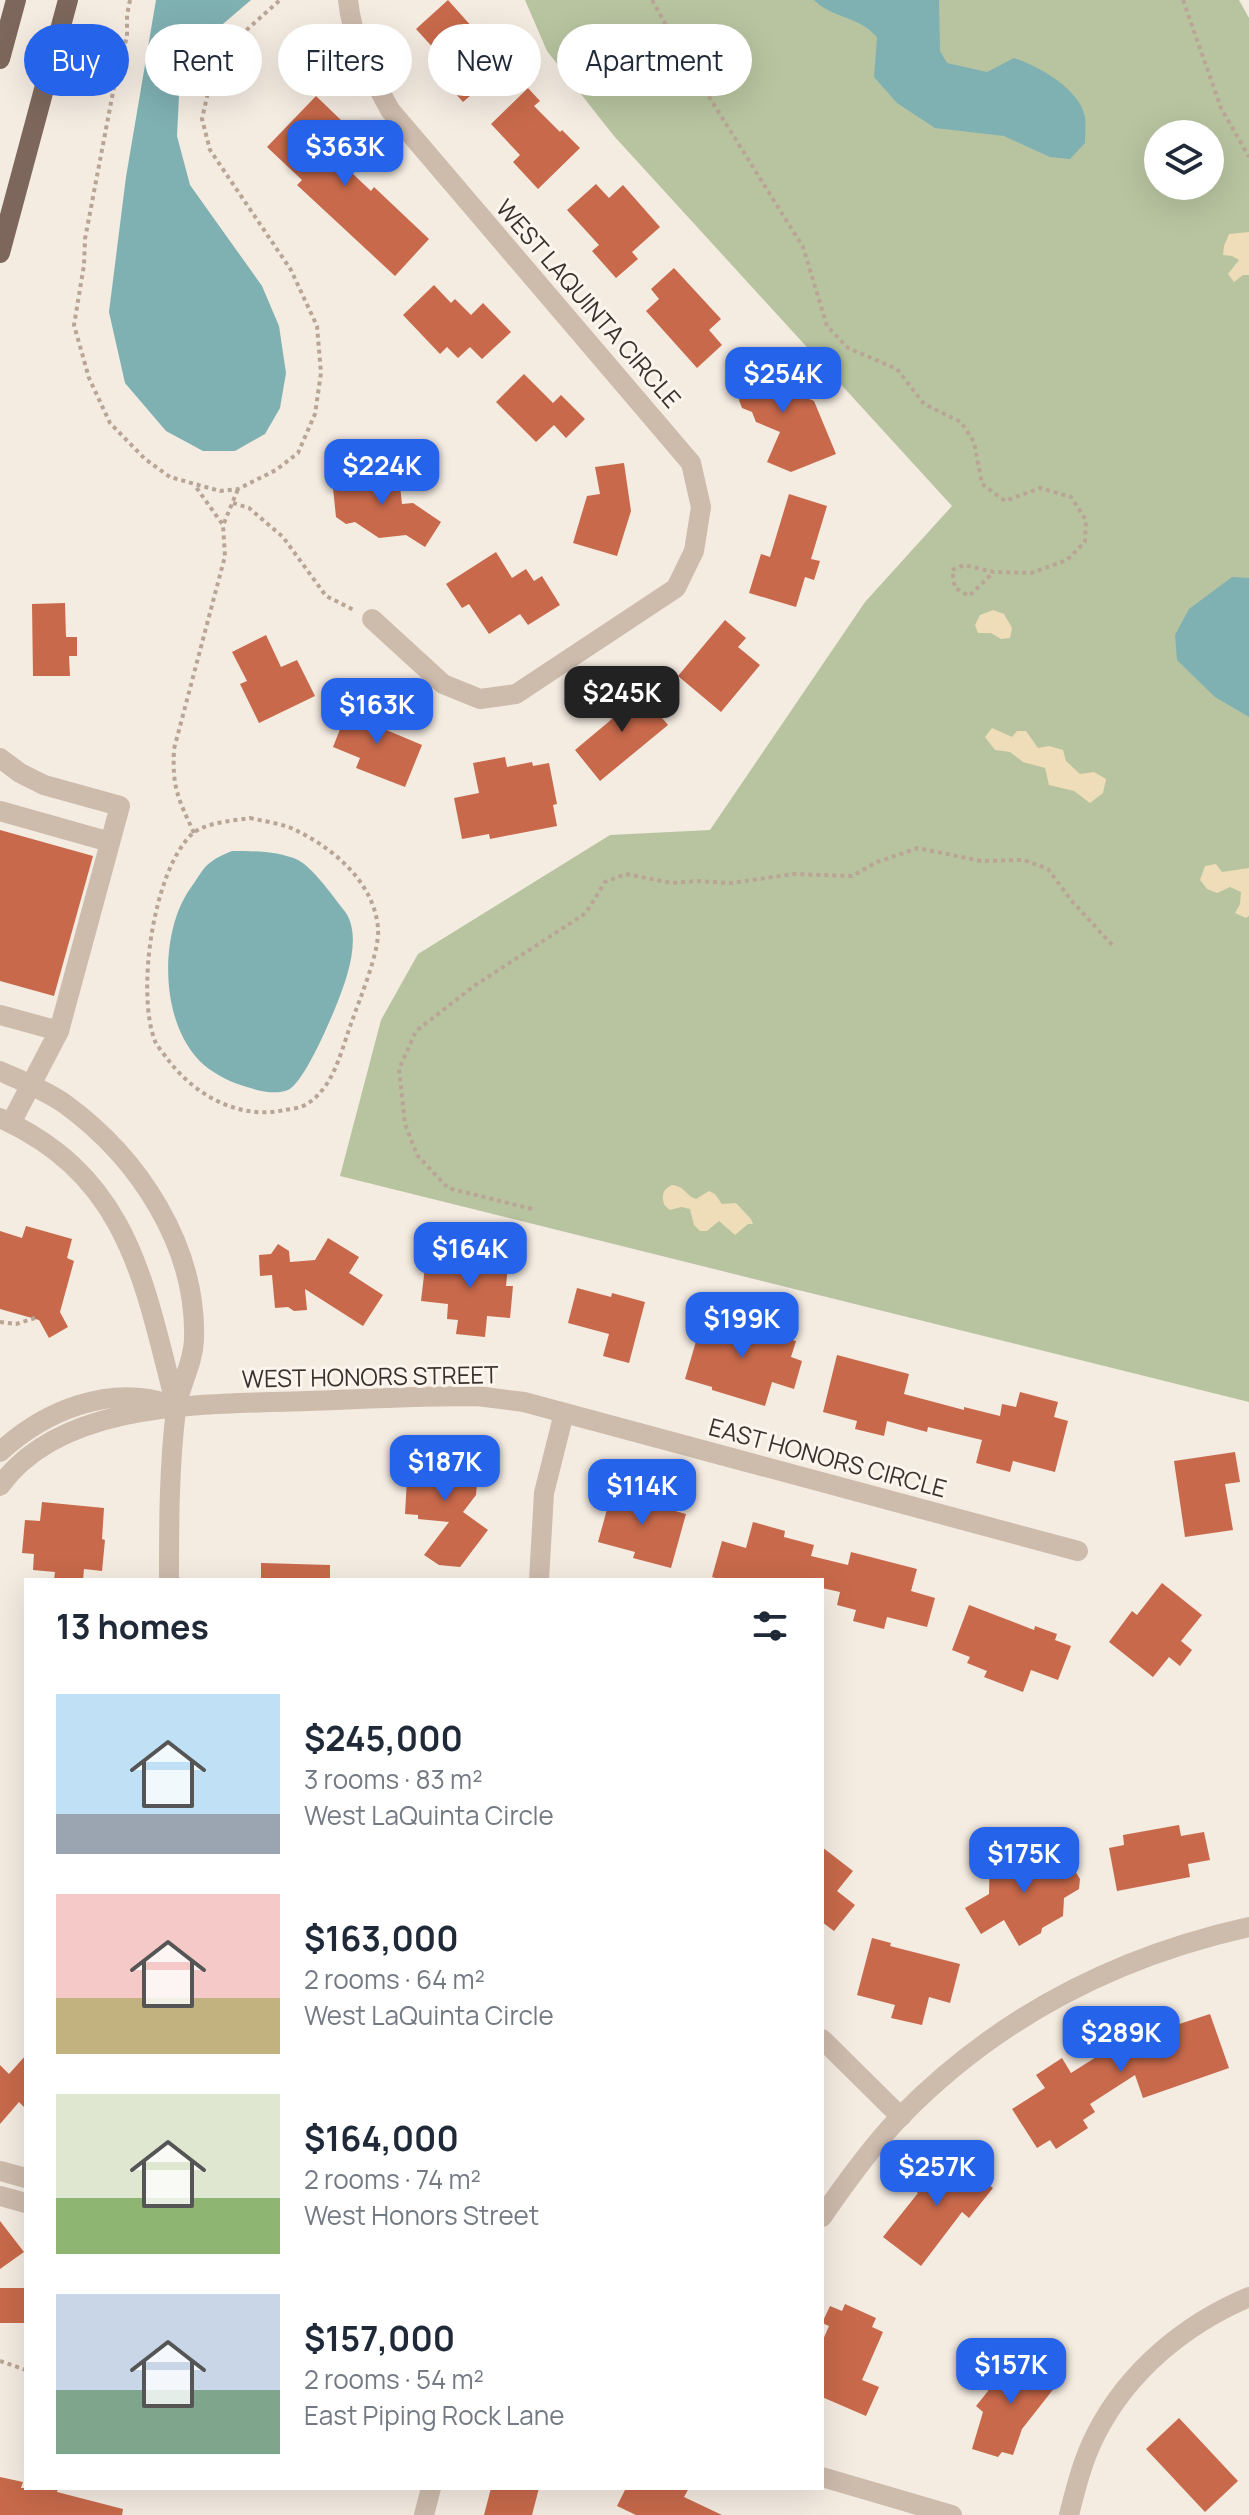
<!DOCTYPE html>
<html lang="en">
<head>
<meta charset="utf-8">
<style>
  :root { --surface:#fff; --page:#f2f2f3; --text:#1f2937; --muted:#747a83; --accent:#2563eb }
  body { margin:0; font-family:Manrope,sans-serif; background:var(--page); color:var(--text); height:100vh; display:flex; flex-direction:column; font-size:30px; white-space:nowrap }
  * { box-sizing:border-box; margin:0 }
  p { font-size:26px; color:var(--muted) }
  .icon { flex:none; width:44px; height:44px; fill:none; stroke:currentColor; stroke-width:2; stroke-linecap:round; stroke-linejoin:round }
  .map { position:relative; flex:1; overflow:hidden }
  .panel { position:absolute; left:24px; top:1578px; width:800px; height:912px; display:flex; flex-direction:column; background:var(--surface); border-radius:0px; box-shadow:0 8px 32px #0002 }
  .panel>* { flex:none }
  .banner { position:absolute; left:24px; top:24px; width:800px; height:72px; display:flex; gap:16px }
  .buttons { position:absolute; left:1144px; top:120px; display:grid; gap:16px }
  .buttons a { display:grid; place-items:center; width:80px; height:80px; border-radius:50%; background:var(--surface); box-shadow:0 8px 32px #0002; font-size:40px }
  .price { position:absolute; translate:-50% -68px; padding:0 18px; border-radius:16px; background:var(--accent); color:#fff; font-size:26px; line-height:52px; filter:drop-shadow(0 2px 4px #0008) }
  .price::after { content:''; position:absolute; left:50%; top:48px; width:24px; height:18px; margin-left:-12px; background:inherit; clip-path:polygon(0 0,100% 0,50% 100%) }
  .price.on { background:#222; color:#fff }
  ul { padding:0; list-style:none }
  li { display:flex; align-items:center; gap:24px; height:200px; padding:0 32px }
  li span { display:grid; place-items:center; flex:none; width:224px; height:160px; border-radius:0px; color:#555 }
  li>.icon { margin-inline-start:auto }
  span .icon { width:96px; height:96px; fill:#fffc; stroke-width:1 }
  li b { font-size:34px }
  h2 { display:flex; justify-content:space-between; align-items:center; height:96px; padding:0 32px; font-size:34px }
  .chip { padding:0 28px; border-radius:36px; background:var(--surface); box-shadow:0 8px 32px #0002; font-size:28px; line-height:72px }
  .chip.on { background:var(--accent); color:#fff }
  .map>svg:first-child { display:block }
</style>
</head>
<body>
<div class="map">
<svg width="1249" height="2515" viewBox="0 0 1249 2515">
  <rect width="100%" height="100%" fill="#f4ebe1"/>
  <path fill="#b8c4a0" fill-rule="evenodd" d="M525,0H1239L1249,18V1402L340,1176L381,1020L418,954L610,835L710,830L865,602L952,506L614,136L547,51ZM1158,134H1210V186H1158Z"/>
  <g fill="#efdcb8">
    <polygon points="1249,232 1249,275 1243,275 1234,282 1228,274 1239,260 1232,256 1223,255 1224,246 1229,234"/>
    <polygon points="993,610 1004,614 1012,628 1010,638 1001,639 991,633 978,633 975,625 980,615"/>
    <polygon points="992,728 1012,737 1017,731 1026,731 1038,748 1049,746 1063,750 1066,761 1080,774 1094,772 1106,779 1103,793 1090,803 1074,791 1049,785 1045,768 1023,762 1010,752 995,750 985,737"/>
    <polygon points="1216,864 1222,872 1249,868 1249,916 1246,918 1235,913 1240,904 1241,892 1230,887 1217,893 1207,889 1200,880 1205,866"/>
    <path d="M672,1185C685,1186 686,1196 696,1199L709,1191L715,1194L722,1204L736,1203L751,1219L753,1224H748L735,1235L719,1221L707,1231H700L694,1225L690,1209L681,1207L670,1210L665,1206C661,1197 662,1189 672,1185Z"/>
  </g>
  <g fill="#7fb0b2">
    <polygon points="156,0 251,0 210,35 183,71 179,96 177,136 190,185 262,286 279,326 286,373 280,408 265,434 235,451 203,451 166,431 125,383 109,312 126,177"/>
    <path d="M814,0H939L940,51L947,63L987,72L1014,58C1039,66 1080,89 1085,117C1086,125 1085,135 1085,143L1070,159L1050,157L1004,136L935,128L897,103L874,77L877,37C857,15 833,19 814,0Z"/>
    <polygon points="1232,577 1249,578 1249,717 1215,697 1177,660 1175,635 1189,609"/>
    <path d="M232,851C253,851 278,851 298,860C313,868 332,895 343,909C363,932 348,976 338,1001C331,1019 304,1083 288,1090C276,1095 259,1091 247,1087C232,1083 216,1075 204,1065C159,1026 158,931 192,886C198,878 203,867 211,862C217,857 225,854 232,851Z"/>
  </g>
  <g fill="#c8694b">
    <polygon points="448,0 498,56 477,74 485,83 463,102 435,71 446,62 416,29"/>
    <polygon points="528,88 540,101 534,106 560,132 562,130 580,148 538,189 513,162 520,155 491,124"/>
    <polygon points="316,96 342,121 334,130 350,146 337,159 371,191 374,187 429,239 395,276 297,185 302,180 267,147"/>
    <polygon points="596,184 609,198 623,185 660,227 632,252 638,259 616,278 592,251 599,245 567,210"/>
    <polygon points="674,268 721,319 709,330 722,345 697,368 646,311 659,299 651,289"/>
    <polygon points="434,285 451,303 455,299 471,315 483,303 511,332 482,359 470,347 458,358 447,347 440,354 403,315"/>
    <polygon points="757,353 776,361 788,390 814,401 836,454 791,472 767,462 780,432 756,422 752,412 742,408 739,400 744,388 734,384 744,358"/>
    <polygon points="524,374 553,403 561,395 585,419 566,438 554,425 536,442 496,402"/>
    <polygon points="624,463 631,511 617,556 573,543 587,496 600,494 595,467"/>
    <polygon points="398,468 402,504 413,503 441,522 425,547 406,535 379,538 355,522 346,524 336,517 333,488 344,487 343,473"/>
    <polygon points="789,494 827,506 811,559 820,561 814,580 805,577 796,607 749,593 761,554 770,557"/>
    <polygon points="496,552 512,578 526,569 534,581 542,576 560,605 528,625 520,614 489,634 469,604 462,608 446,584"/>
    <polygon points="65,603 66,637 77,637 77,656 69,656 70,676 33,676 32,604"/>
    <polygon points="725,620 746,638 738,647 760,665 721,712 678,676"/>
    <polygon points="266,635 281,667 297,660 315,696 259,723 240,684 247,681 232,652"/>
    <polygon points="636,687 668,725 600,781 575,750 612,719 606,712"/>
    <polygon points="350,704 388,719 384,729 422,745 405,787 356,768 360,758 333,747"/>
    <polygon points="505,757 507,767 532,762 533,766 549,763 557,804 553,805 557,826 490,839 489,834 462,839 454,798 479,793 473,763"/>
    <polygon points="0,830 93,856 54,996 0,981"/>
    <polygon points="26,1226 72,1239 67,1258 74,1261 60,1312 68,1327 49,1338 39,1320 0,1309 0,1231 22,1238"/>
    <polygon points="328,1238 359,1257 349,1273 383,1295 363,1326 305,1289 307,1310 294,1311 288,1307 275,1308 272,1275 260,1276 259,1255 271,1254 278,1244 289,1251 290,1262 315,1260"/>
    <polygon points="472,1253 509,1256 506,1286 513,1286 510,1318 487,1316 485,1337 456,1334 458,1320 447,1319 448,1304 421,1301 426,1258 471,1262"/>
    <polygon points="577,1288 611,1297 612,1293 645,1302 629,1363 603,1356 609,1334 568,1323"/>
    <polygon points="704,1314 760,1331 763,1322 781,1328 778,1336 796,1341 791,1357 802,1361 794,1389 772,1382 765,1406 712,1390 712,1387 685,1379"/>
    <polygon points="837,1355 909,1374 904,1394 964,1410 964,1407 1000,1416 1002,1404 1016,1407 1020,1392 1058,1402 1054,1417 1068,1421 1055,1472 1013,1461 1010,1472 976,1463 982,1440 928,1427 927,1432 887,1421 884,1436 855,1429 857,1421 823,1412"/>
    <polygon points="417,1450 472,1456 471,1466 478,1471 476,1495 463,1512 488,1530 460,1567 439,1565 424,1555 449,1522 418,1519 418,1515 405,1514 408,1461 416,1462"/>
    <polygon points="1235,1452 1240,1482 1225,1484 1233,1530 1185,1537 1174,1461"/>
    <polygon points="614,1484 649,1493 646,1503 686,1514 671,1568 633,1558 635,1552 598,1542"/>
    <polygon points="42,1502 104,1508 102,1539 105,1540 102,1571 84,1569 83,1580 54,1580 55,1572 33,1570 34,1554 22,1553 25,1520 40,1521"/>
    <polygon points="753,1522 785,1531 784,1537 814,1545 811,1556 848,1565 851,1552 917,1569 911,1591 935,1598 927,1627 887,1617 884,1629 853,1621 856,1610 837,1605 840,1592 822,1588 822,1580 722,1580 712,1577 722,1541 746,1548"/>
    <polygon points="261,1563 330,1565 330,1580 261,1580"/>
    <polygon points="1162,1583 1202,1615 1181,1641 1192,1650 1180,1666 1169,1657 1153,1677 1109,1642 1132,1611 1137,1615"/>
    <polygon points="969,1605 1034,1630 1035,1626 1057,1634 1055,1640 1071,1646 1058,1680 1031,1670 1023,1692 984,1677 987,1671 967,1663 970,1657 952,1650"/>
    <polygon points="1179,1825 1181,1836 1204,1832 1210,1860 1188,1864 1190,1877 1117,1891 1109,1848 1124,1845 1123,1835"/>
    <polygon points="990,1844 1013,1845 1011,1867 1034,1868 1054,1856 1067,1858 1080,1879 1079,1889 1064,1898 1063,1916 1042,1928 1041,1933 1019,1946 1004,1920 981,1934 965,1908 989,1894"/>
    <polygon points="822,1847 853,1871 837,1891 855,1905 834,1931 822,1922"/>
    <polygon points="872,1938 891,1943 890,1946 960,1964 950,2003 929,1997 922,2025 891,2018 895,2005 857,1995"/>
    <polygon points="1161,2012 1167,2028 1210,2014 1229,2068 1143,2098 1135,2075 1090,2104 1095,2112 1083,2120 1088,2128 1056,2149 1050,2140 1037,2148 1012,2109 1045,2088 1036,2075 1062,2058 1071,2073 1123,2040 1118,2027"/>
    <polygon points="26,2055 26,2109 19,2102 0,2124 0,2065 9,2074"/>
    <polygon points="945,2151 993,2188 969,2218 962,2212 921,2266 883,2237 918,2193 914,2190"/>
    <polygon points="0,2221 24,2252 0,2269"/>
    <rect x="0" y="2288" width="26" height="35"/>
    <polygon points="845,2304 876,2318 872,2327 883,2332 862,2380 879,2387 866,2416 822,2397 822,2342 829,2326 822,2323 830,2306 842,2311"/>
    <polygon points="1027,2354 1059,2382 1022,2429 1013,2455 1002,2452 998,2457 972,2449 983,2412 976,2406 988,2391 990,2384 1008,2363 1016,2366"/>
    <polygon points="1179,2418 1238,2481 1205,2512 1146,2449"/>
    <polygon points="0,2477 23,2482 21,2488 58,2488 57,2492 123,2509 122,2515 0,2515"/>
    <polygon points="491,2488 539,2488 532,2515 484,2515"/>
    <polygon points="626,2488 689,2488 684,2497 722,2515 636,2515 617,2506"/>
  </g>
  <g fill="none" stroke-linecap="round" stroke-linejoin="round">
    <g stroke="#b9a596" stroke-width="4" stroke-dasharray="4 4" stroke-linecap="butt">
      <polyline points="130,0 127,15 127,36 113,92 85,239 84,265 74,325 89,378 110,423 145,459 170,477 220,491 238,489 276,470 298,453 315,414 321,373 317,326 291,270 210,150 202,119 209,88 221,58 242,34 280,0"/>
      <polyline points="652,0 681,52 803,247 827,326 848,348 897,369 924,404 961,422 974,442 982,484 1005,501 1040,488 1071,497 1086,520 1085,542 1067,560 1031,573 994,572 964,565 952,570 955,588 969,596 994,572"/>
      <polyline points="1183,0 1221,108 1249,157"/>
      <polyline points="233,503 249,508 283,537 326,596 354,610"/>
      <polyline points="224,523 238,489"/>
      <path d="M250,818C263,821 278,823 291,828C331,846 374,881 378,928C380,951 360,998 352,1021C341,1050 335,1086 307,1104C301,1108 291,1109 284,1110C240,1120 196,1096 169,1061C165,1055 158,1048 155,1041C136,993 153,871 192,834C206,822 232,821 250,818Z"/>
      <path d="M194,833C178,798 172,788 174,749L225,556L223,525L196,487"/>
      <polyline points="532,1209 448,1188 417,1155 405,1124 399,1069 416,1031 474,986 586,913 605,882 626,874 672,883 697,881 731,883 794,874 852,876 877,862 918,848 981,861 1024,860 1048,869 1071,900 1113,946"/>
      <polyline points="0,1322 16,1324 35,1318"/>
      <polyline points="0,2361 26,2370"/>
    </g>
    <g stroke="#cdbbac" stroke-width="20">
      <path d="M348,0C352,41 371,75 390,110L691,463L701,507L694,551L676,588L516,694L480,699L443,684L372,619"/>
      <polyline points="0,758 20,773 44,785 120,806 59,1031 11,1123"/>
      <polyline points="0,811 110,842"/>
      <polyline points="0,1015 59,1031"/>
      <path d="M0,1071C22,1081 45,1090 65,1104C139,1158 197,1246 194,1340C193,1365 179,1386 176,1410C169,1466 169,1524 169,1580"/>
      <path d="M0,1118C130,1177 144,1283 176,1406"/>
      <path d="M0,1452C44,1411 109,1384 169,1404"/>
      <path d="M0,1486C63,1398 210,1405 307,1401C363,1399 420,1396 477,1396L524,1402L1078,1551"/>
      <polyline points="539,1580 544,1493 564,1413"/>
      <polyline points="822,2039 901,2117"/>
      <polyline points="0,2171 26,2178"/>
      <polyline points="0,2196 26,2203"/>
      <path d="M822,2217C846,2182 871,2147 901,2116C998,2017 1114,1957 1249,1927"/>
      <polyline points="822,2477 952,2515"/>
      <polyline points="424,2515 431,2488"/>
      <path d="M1069,2515C1076,2487 1083,2459 1096,2434C1128,2371 1185,2324 1249,2297"/>
    </g>
    <g stroke="#7d675c" stroke-width="20">
      <polyline points="0,59 16,0"/>
      <polyline points="0,253 68,0"/>
    </g>
  </g>
  <g text-anchor="middle" dominant-baseline="central" stroke-width="6" stroke-linejoin="round" paint-order="stroke">
    <g font-size="24" fill="#3b302b" stroke="#fbf5ee">
      <text transform="translate(589 303) rotate(49)">WEST LAQUINTA CIRCLE</text>
      <text transform="translate(370 1376) rotate(-1)">WEST HONORS STREET</text>
      <text transform="translate(828 1457) rotate(15)">EAST HONORS CIRCLE</text>
    </g>
  </g>
</svg>
<div class="buttons">
<a><svg class="icon" aria-label="layers" viewBox="0 0 24 24"><path d="M12 4l9 5-9 5-9-5zM3 14l9 5 9-5"/></svg></a>
</div>
<b class="price" style="left:345px;top:188px">$363K</b>
<b class="price" style="left:783px;top:415px">$254K</b>
<b class="price" style="left:382px;top:507px">$224K</b>
<b class="price on" style="left:622px;top:734px">$245K</b>
<b class="price" style="left:377px;top:746px">$163K</b>
<b class="price" style="left:470px;top:1290px">$164K</b>
<b class="price" style="left:742px;top:1360px">$199K</b>
<b class="price" style="left:445px;top:1503px">$187K</b>
<b class="price" style="left:642px;top:1527px">$114K</b>
<b class="price" style="left:1024px;top:1895px">$175K</b>
<b class="price" style="left:1121px;top:2074px">$289K</b>
<b class="price" style="left:937px;top:2208px">$257K</b>
<b class="price" style="left:1011px;top:2406px">$157K</b>
<div class="banner">
<a class="chip on">Buy</a>
<a class="chip">Rent</a>
<a class="chip">Filters</a>
<a class="chip">New</a>
<a class="chip">Apartment</a>
</div>
<section class="panel">
<h2>13 homes<svg class="icon" aria-label="filters" viewBox="0 0 24 24"><path d="M4 7h16M4 17h16"/><circle cx="9" cy="7" r="2"/><circle cx="15" cy="17" r="2"/></svg></h2>
<ul>
<li><span style="background:linear-gradient(#bfe0f5 75%,#9aa5b1 0)"><svg class="icon" aria-label="home" viewBox="0 0 24 24"><path d="M3 11l9-7 9 7M6 9v11h12V9"/></svg></span><div><b>$245,000</b><p>3 rooms · 83 m²</p><p>West LaQuinta Circle</p></div></li>
<li><span style="background:linear-gradient(#f6c9c9 65%,#c2b280 0)"><svg class="icon" aria-label="home" viewBox="0 0 24 24"><path d="M3 11l9-7 9 7M6 9v11h12V9"/></svg></span><div><b>$163,000</b><p>2 rooms · 64 m²</p><p>West LaQuinta Circle</p></div></li>
<li><span style="background:linear-gradient(#dfe7d0 65%,#8fb573 0)"><svg class="icon" aria-label="home" viewBox="0 0 24 24"><path d="M3 11l9-7 9 7M6 9v11h12V9"/></svg></span><div><b>$164,000</b><p>2 rooms · 74 m²</p><p>West Honors Street</p></div></li>
<li><span style="background:linear-gradient(#c9d6e8 60%,#7fa58c 0)"><svg class="icon" aria-label="home" viewBox="0 0 24 24"><path d="M3 11l9-7 9 7M6 9v11h12V9"/></svg></span><div><b>$157,000</b><p>2 rooms · 54 m²</p><p>East Piping Rock Lane</p></div></li>
</ul>
</section>
</div>
</body>
</html>
